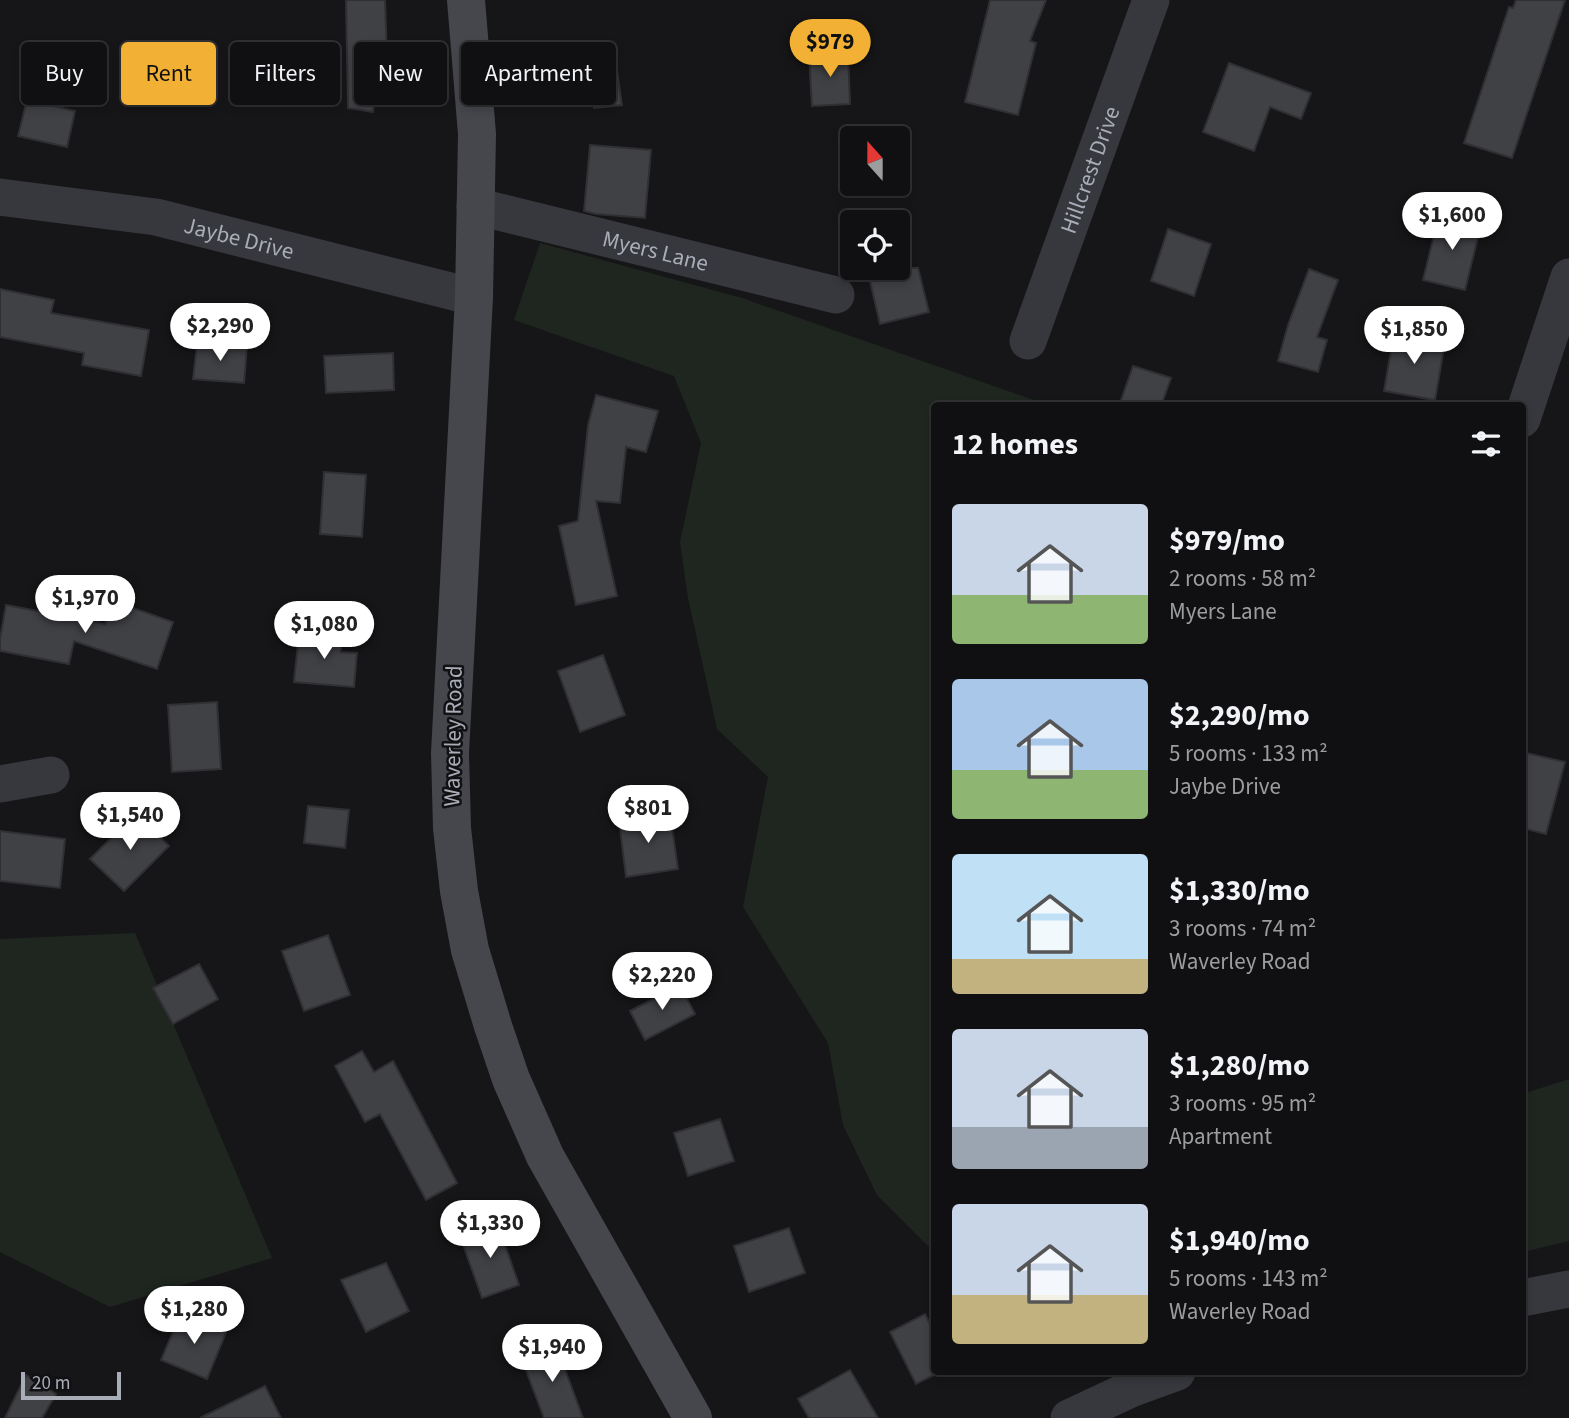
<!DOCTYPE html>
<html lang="en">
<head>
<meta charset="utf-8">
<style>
  :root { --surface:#101012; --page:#1e1e20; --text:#f1f3f6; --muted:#9c9d9f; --line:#303032; --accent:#f2b134 }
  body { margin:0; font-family:"Source Sans 3",sans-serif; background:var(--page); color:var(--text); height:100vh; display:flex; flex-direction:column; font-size:26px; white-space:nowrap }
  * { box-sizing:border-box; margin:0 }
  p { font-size:23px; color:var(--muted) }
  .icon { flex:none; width:38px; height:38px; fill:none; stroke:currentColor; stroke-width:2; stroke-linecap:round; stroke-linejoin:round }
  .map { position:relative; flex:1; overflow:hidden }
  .details { position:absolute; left:931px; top:402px; width:595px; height:973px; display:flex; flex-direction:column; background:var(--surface); border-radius:7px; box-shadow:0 4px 10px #0003,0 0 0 2px var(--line) }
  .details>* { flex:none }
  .hud { position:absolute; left:21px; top:42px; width:665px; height:63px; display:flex; gap:14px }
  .needle { width:46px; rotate:339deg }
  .fabs { position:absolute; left:840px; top:126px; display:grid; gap:14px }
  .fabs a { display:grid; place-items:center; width:70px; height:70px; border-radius:7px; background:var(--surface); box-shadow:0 4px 10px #0003,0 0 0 2px var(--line); font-size:35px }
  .scale { position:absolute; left:21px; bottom:18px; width:100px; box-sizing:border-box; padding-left:7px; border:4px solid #a8adb8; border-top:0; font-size:19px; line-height:24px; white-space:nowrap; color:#a8adb8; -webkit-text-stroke:5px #111113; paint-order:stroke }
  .price { position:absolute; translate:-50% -60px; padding:0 16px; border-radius:24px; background:#fff; color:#222; font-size:23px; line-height:46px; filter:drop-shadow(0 2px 4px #0008) }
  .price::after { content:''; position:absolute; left:50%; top:42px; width:21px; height:16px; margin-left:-10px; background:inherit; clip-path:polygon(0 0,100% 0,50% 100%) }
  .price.on { background:var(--accent); color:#111 }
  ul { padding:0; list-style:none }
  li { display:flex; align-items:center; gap:21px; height:175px; padding:0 21px }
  li span { display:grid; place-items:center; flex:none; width:196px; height:140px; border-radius:7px; color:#555 }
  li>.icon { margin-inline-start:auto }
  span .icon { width:84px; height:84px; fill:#fffc; stroke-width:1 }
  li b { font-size:30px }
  h2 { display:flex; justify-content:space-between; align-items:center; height:84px; padding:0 21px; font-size:30px }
  .pill { padding:0 24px; border-radius:7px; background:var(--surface); box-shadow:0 4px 10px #0003,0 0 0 2px var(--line); font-size:24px; line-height:63px }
  .pill.on { background:var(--accent); color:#111 }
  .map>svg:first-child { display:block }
</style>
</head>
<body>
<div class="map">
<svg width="1569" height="1418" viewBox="0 0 1569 1418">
  <rect width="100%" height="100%" fill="#161618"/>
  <g fill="#1e261f">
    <polygon points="540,243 742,298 1051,406 934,406 934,1243 928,1246 877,1195 843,1125 828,1043 743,907 768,777 717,729 688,598 680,542 701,443 674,376 514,320"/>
    <polygon points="135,933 272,1258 110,1307 0,1252 0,939"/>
    <polygon points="1569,1079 1569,1241 1523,1252 1523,1093 1525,1093"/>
  </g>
  <g fill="#404145" stroke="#303034" stroke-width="2">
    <polygon points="346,0 385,0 387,58 380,58 373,112 348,108"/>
    <polygon points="990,0 1046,0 1030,41 1036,43 1018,115 965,102"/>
    <polygon points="1516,0 1565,0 1512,158 1464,143 1509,7 1513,8"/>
    <polygon points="848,53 850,104 812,106 809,55"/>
    <polygon points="1229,63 1311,93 1301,119 1270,107 1254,151 1203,132"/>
    <polygon points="616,64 622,105 594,108 589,68"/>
    <polygon points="27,100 75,111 67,147 18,136"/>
    <polygon points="590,145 651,150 645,218 596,214 584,211"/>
    <polygon points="1439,215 1481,225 1465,290 1423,280"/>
    <polygon points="1168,229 1211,244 1194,296 1151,281"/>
    <polygon points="867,268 918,268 929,312 880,324"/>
    <polygon points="1309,269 1338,280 1317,337 1327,340 1318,372 1278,361 1288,325"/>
    <polygon points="0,289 54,300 51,313 149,330 141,376 82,365 84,353 0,337"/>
    <polygon points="1394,333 1445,342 1435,400 1384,391"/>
    <polygon points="197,344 247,347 244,383 193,379"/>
    <polygon points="393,353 394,390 326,393 324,356"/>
    <polygon points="1133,366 1171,378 1161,406 1119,406"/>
    <polygon points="596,395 658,411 646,452 626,447 620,503 596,501 617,596 576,605 559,526 578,521 588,425"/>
    <polygon points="324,472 366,475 362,537 320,534"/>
    <polygon points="113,601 173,622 157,669 74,641 69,664 0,651 0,639 6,605 105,624"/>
    <polygon points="299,632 342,636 341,652 357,653 354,687 294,682"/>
    <polygon points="603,655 625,715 580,732 558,671"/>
    <polygon points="217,702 221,769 172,772 168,705"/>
    <polygon points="1522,752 1565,762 1546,834 1522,828"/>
    <polygon points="308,806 349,810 345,848 304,843"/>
    <polygon points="136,813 169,846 124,891 90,859"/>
    <polygon points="670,814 678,869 626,877 619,820"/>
    <polygon points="0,831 65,839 60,888 0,881"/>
    <polygon points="328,935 350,995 304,1011 282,951"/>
    <polygon points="199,964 218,999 173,1024 153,988"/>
    <polygon points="680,985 695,1014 645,1040 630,1011"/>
    <polygon points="362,1051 374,1072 393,1061 457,1183 426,1200 380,1114 365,1122 335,1066"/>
    <polygon points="720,1119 734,1161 688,1176 674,1133"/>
    <polygon points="497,1222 519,1285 482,1298 460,1236"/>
    <polygon points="789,1228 805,1273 749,1292 734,1246"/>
    <polygon points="386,1263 409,1311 366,1332 341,1280"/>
    <polygon points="181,1313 227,1330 207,1379 161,1360"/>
    <polygon points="925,1314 934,1332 934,1375 916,1384 890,1332"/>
    <polygon points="556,1345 583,1418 544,1418 521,1357"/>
    <polygon points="850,1370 878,1418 809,1418 798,1399"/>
    <polygon points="26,1375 56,1394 42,1418 5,1418"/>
    <polygon points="265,1386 281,1418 200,1418"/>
  </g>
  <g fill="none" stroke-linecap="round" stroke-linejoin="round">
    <g stroke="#37383d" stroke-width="37">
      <path id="s1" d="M0,197L156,217L474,297"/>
      <path id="s2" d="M475,206L836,295"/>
      <path id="s3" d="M1028,341L1151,0"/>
      <polyline points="1522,419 1569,277"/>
      <polyline points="0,784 51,775"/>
      <polyline points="1522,1298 1569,1289"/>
      <polyline points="1069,1418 1133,1388 1177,1372"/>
    </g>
    <polyline stroke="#45474d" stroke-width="38" points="466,0 477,134 474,297 450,753 452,828 459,891 470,950 493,1026 511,1079 545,1156 693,1418"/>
  </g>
  <g text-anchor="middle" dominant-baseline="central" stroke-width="5" stroke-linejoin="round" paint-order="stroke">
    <g font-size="23" fill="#a8adb8" stroke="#111113">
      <text stroke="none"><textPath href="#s3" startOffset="182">Hillcrest Drive</textPath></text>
      <text stroke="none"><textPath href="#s1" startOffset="243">Jaybe Drive</textPath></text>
      <text stroke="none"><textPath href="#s2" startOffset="186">Myers Lane</textPath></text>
      <text transform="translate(453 736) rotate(-89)">Waverley Road</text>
    </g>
  </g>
</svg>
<div class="fabs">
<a><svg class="needle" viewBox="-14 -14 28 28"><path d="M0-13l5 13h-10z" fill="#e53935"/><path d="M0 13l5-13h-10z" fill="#9c9d9f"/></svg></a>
<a><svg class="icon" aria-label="locate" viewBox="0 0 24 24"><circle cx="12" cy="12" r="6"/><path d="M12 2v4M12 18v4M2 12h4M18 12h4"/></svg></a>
</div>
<div class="scale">20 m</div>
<b class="price on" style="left:830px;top:79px">$979</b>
<b class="price" style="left:1452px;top:252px">$1,600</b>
<b class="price" style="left:220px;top:363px">$2,290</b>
<b class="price" style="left:1414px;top:366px">$1,850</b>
<b class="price" style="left:85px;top:635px">$1,970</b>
<b class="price" style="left:324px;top:661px">$1,080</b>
<b class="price" style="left:648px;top:845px">$801</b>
<b class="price" style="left:130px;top:852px">$1,540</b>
<b class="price" style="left:662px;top:1012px">$2,220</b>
<b class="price" style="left:490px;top:1260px">$1,330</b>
<b class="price" style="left:194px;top:1346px">$1,280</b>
<b class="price" style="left:552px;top:1384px">$1,940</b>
<div class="hud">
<a class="pill">Buy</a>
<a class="pill on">Rent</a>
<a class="pill">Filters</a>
<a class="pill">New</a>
<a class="pill">Apartment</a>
</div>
<section class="details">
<h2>12 homes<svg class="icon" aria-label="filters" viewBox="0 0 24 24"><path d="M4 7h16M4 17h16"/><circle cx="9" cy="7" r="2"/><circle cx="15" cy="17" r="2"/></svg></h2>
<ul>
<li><span style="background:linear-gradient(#c9d6e8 65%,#8fb573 0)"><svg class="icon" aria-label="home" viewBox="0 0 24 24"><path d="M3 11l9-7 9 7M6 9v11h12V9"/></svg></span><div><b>$979/mo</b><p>2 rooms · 58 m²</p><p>Myers Lane</p></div></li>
<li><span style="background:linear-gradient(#a9c7e8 65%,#8fb573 0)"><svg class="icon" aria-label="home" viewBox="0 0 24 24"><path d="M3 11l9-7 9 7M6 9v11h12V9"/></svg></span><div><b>$2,290/mo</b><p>5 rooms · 133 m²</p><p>Jaybe Drive</p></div></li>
<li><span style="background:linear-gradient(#bfe0f5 75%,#c2b280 0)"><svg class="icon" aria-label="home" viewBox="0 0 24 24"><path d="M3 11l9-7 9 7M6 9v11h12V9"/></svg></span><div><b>$1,330/mo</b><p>3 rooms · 74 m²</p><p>Waverley Road</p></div></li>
<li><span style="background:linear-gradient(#c9d6e8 70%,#9aa5b1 0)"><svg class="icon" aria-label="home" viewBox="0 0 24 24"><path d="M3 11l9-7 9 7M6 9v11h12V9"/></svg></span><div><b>$1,280/mo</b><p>3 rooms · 95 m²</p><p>Apartment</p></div></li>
<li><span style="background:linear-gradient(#c9d6e8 65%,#c2b280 0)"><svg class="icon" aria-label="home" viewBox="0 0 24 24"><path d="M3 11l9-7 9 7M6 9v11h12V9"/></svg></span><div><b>$1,940/mo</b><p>5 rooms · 143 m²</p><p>Waverley Road</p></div></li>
</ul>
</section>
</div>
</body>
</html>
